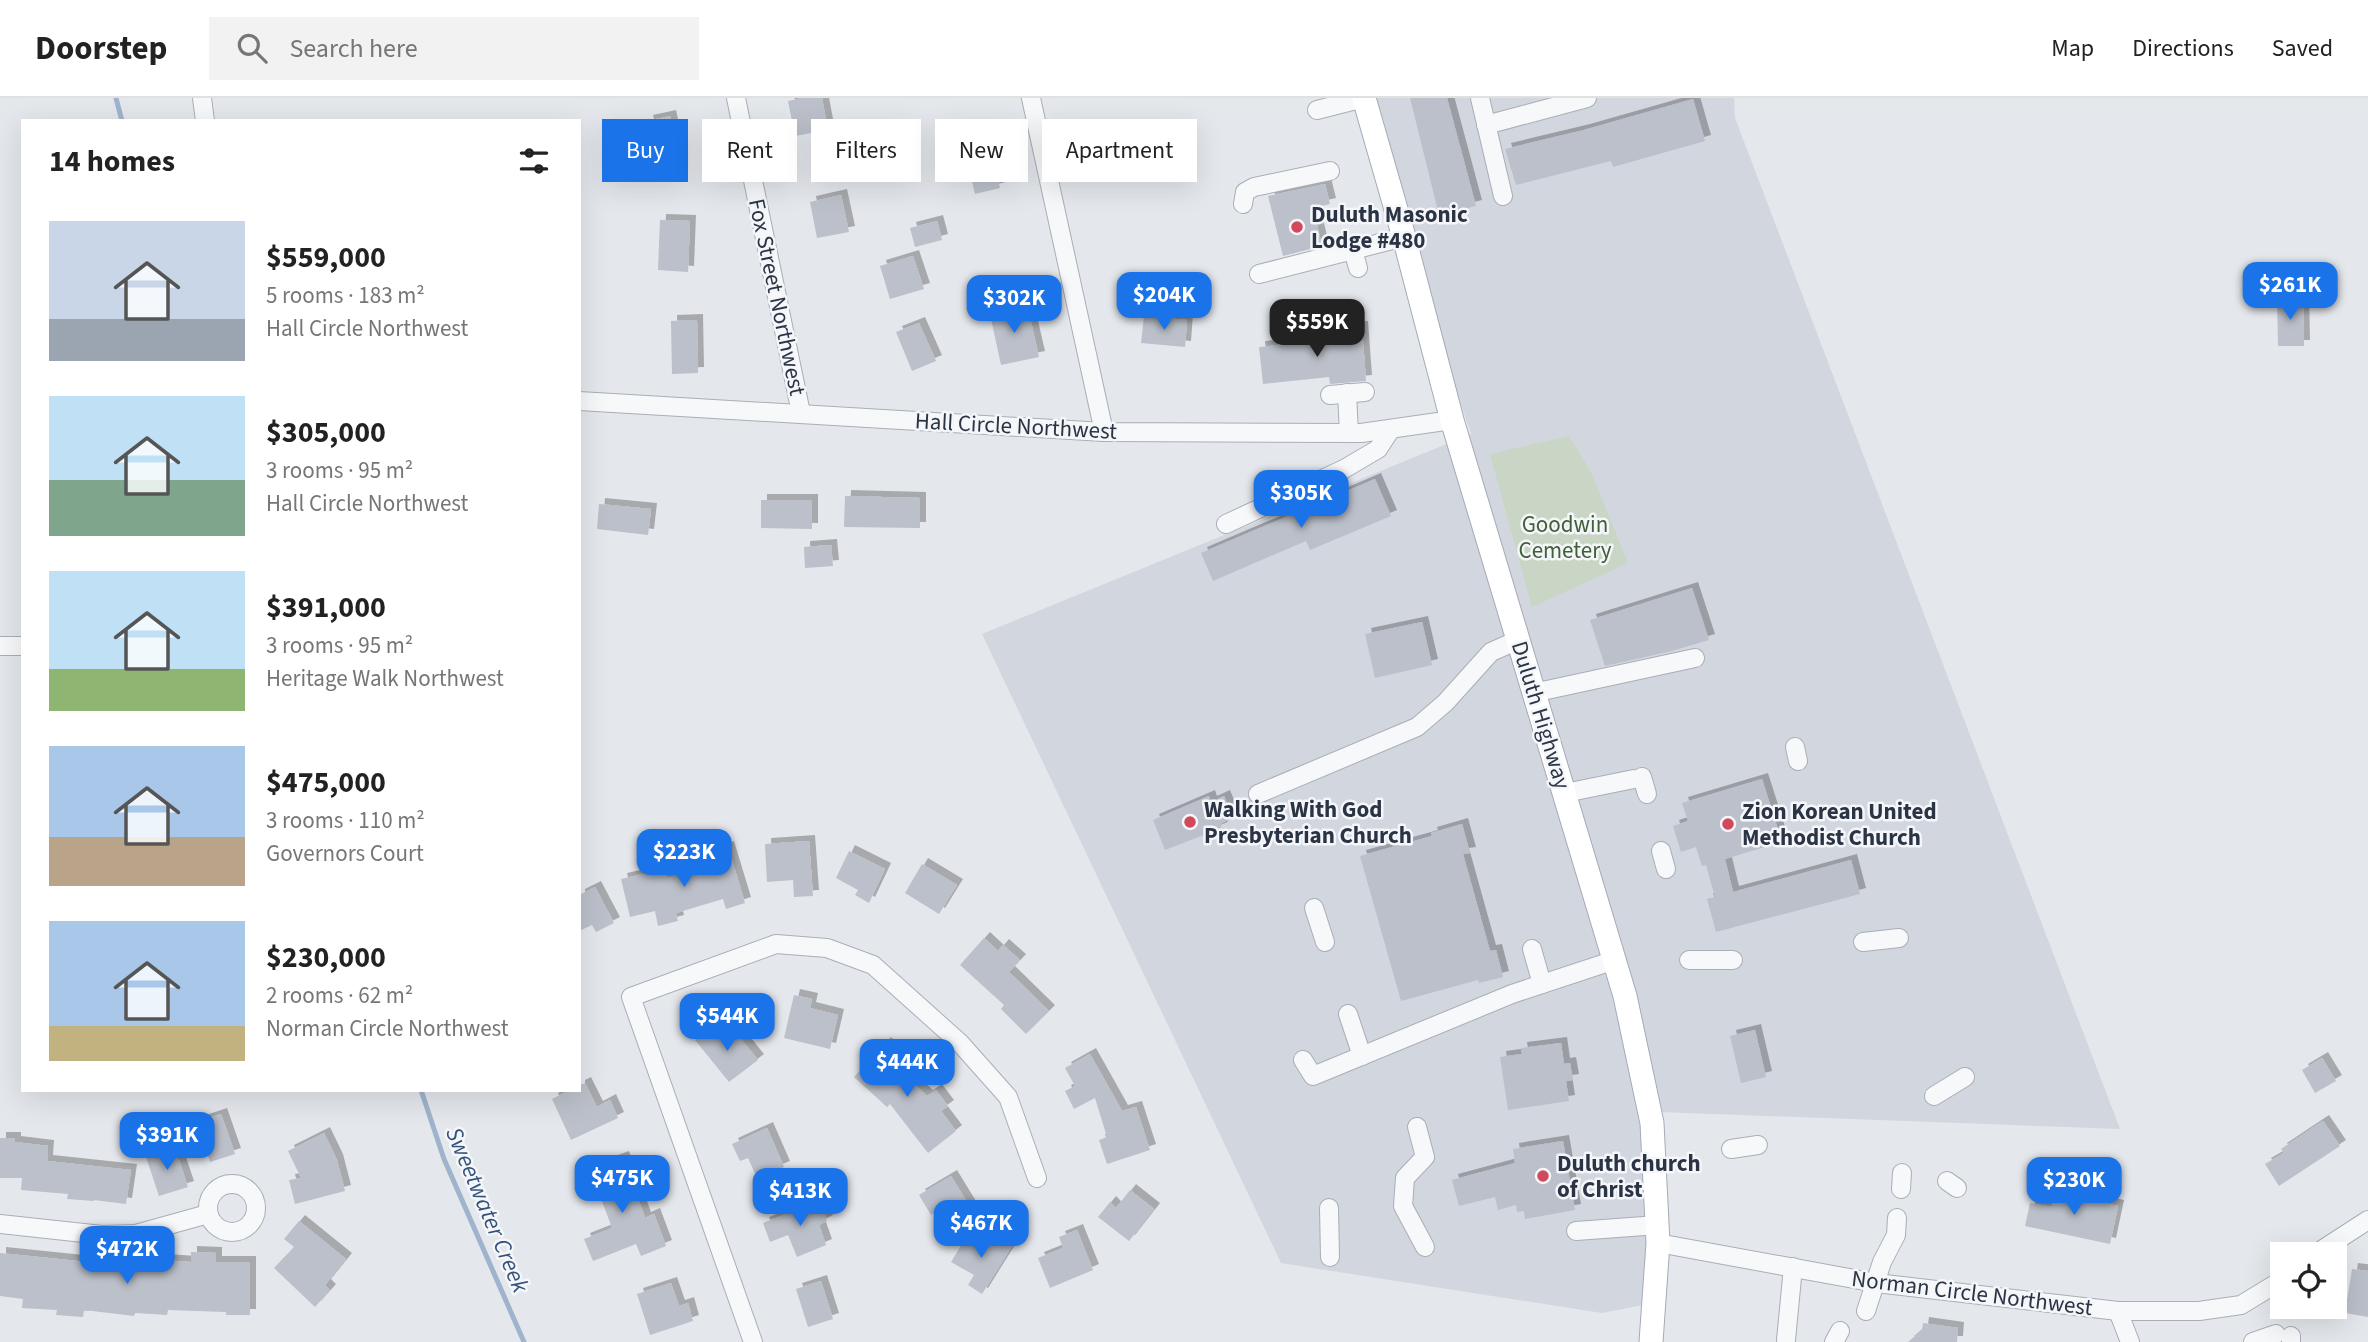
<!DOCTYPE html>
<html lang="en">
<head>
<meta charset="utf-8">
<style>
  :root { --surface:#fff; --page:#f2f2f2; --text:#222; --muted:#767676; --line:#e0e0e0; --accent:#1a73e8 }
  body { margin:0; font-family:"Source Sans 3",sans-serif; background:var(--page); color:var(--text); height:100vh; display:flex; flex-direction:column; font-size:26px; white-space:nowrap }
  * { box-sizing:border-box; margin:0 }
  p { font-size:23px; color:var(--muted) }
  .icon { flex:none; width:38px; height:38px; fill:none; stroke:currentColor; stroke-width:2; stroke-linecap:round; stroke-linejoin:round }
  .map { position:relative; flex:1; overflow:hidden }
  .side { position:absolute; left:21px; top:21px; width:560px; height:973px; display:flex; flex-direction:column; background:var(--surface); border-radius:0px; box-shadow:0 7px 28px #0002 }
  .side>* { flex:none }
  .guide { position:absolute; left:602px; top:21px; width:665px; height:63px; display:flex; gap:14px }
  .tools { position:absolute; left:2270px; top:1144px; display:grid; gap:14px }
  .tools a { display:grid; place-items:center; width:77px; height:77px; border-radius:0px; background:var(--surface); box-shadow:0 7px 28px #0002; font-size:35px }
  .price { position:absolute; translate:-50% -60px; padding:0 16px; border-radius:14px; background:var(--accent); color:#fff; font-size:23px; line-height:46px; filter:drop-shadow(0 2px 4px #0008) }
  .price::after { content:''; position:absolute; left:50%; top:42px; width:21px; height:16px; margin-left:-10px; background:inherit; clip-path:polygon(0 0,100% 0,50% 100%) }
  .price.selected { background:#222; color:#fff }
  ul { padding:0; list-style:none }
  li { display:flex; align-items:center; gap:21px; height:175px; padding:0 28px }
  li span { display:grid; place-items:center; flex:none; width:196px; height:140px; border-radius:0px; color:#555 }
  li>.icon { margin-inline-start:auto }
  span .icon { width:84px; height:84px; fill:#fffc; stroke-width:1 }
  li b { font-size:30px }
  h2 { display:flex; justify-content:space-between; align-items:center; height:84px; padding:0 28px; font-size:30px }
  .tag { padding:0 24px; border-radius:0px; background:var(--surface); box-shadow:0 7px 28px #0002; font-size:24px; line-height:63px }
  .tag.selected { background:var(--accent); color:#fff }
  header { display:flex; align-items:center; gap:42px; box-sizing:border-box; height:98px; padding:0 35px; background:var(--surface); border-bottom:2px solid var(--line) }
  header strong { font-size:33px }
  nav { display:flex; gap:38px; margin-inline-start:auto; font-size:24px }
  .search { width:490px; height:63px; background:var(--page); display:flex; align-items:center; gap:18px; box-sizing:border-box; padding:0 24px; border-radius:0px; color:var(--muted); font-size:26px }
  .map>svg:first-child { display:block }
</style>
</head>
<body>
<header>
<strong>Doorstep</strong>
<div class="search"><svg class="icon" aria-label="search" viewBox="0 0 24 24"><circle cx="10" cy="10" r="6"/><path d="M15 15l6 6"/></svg>Search here</div>
<nav><a>Map</a><a>Directions</a><a>Saved</a></nav>
</header>
<div class="map">
<svg width="2368" height="1244" viewBox="0 0 2368 1244">
  <defs>
    <filter id="shadow"><feDropShadow dx="6" dy="-6" stdDeviation="0" flood-color="#0004"/></filter>
  </defs>
  <rect width="100%" height="100%" fill="#e4e7ec"/>
  <polygon fill="#d2d6de" points="1366,0 1734,0 1735,20 2120,1031 1660,1014 1664,1203 1602,1215 1281,1165 982,536 1471,336 1379,63"/>
  <polygon fill="#c9d6c5" points="1569,338 1591,374 1628,465 1532,509 1490,356"/>
  <g fill="none" stroke-linecap="round" stroke-linejoin="round">
    <g stroke="#9fb4cc" stroke-width="5">
      <polyline points="116,0 122,23"/>
      <polyline points="421,992 444,1061 524,1244"/>
    </g>
  </g>
  <g fill="#bbc0ca" filter="url(#shadow)">
    <polygon points="803,0 822,0 828,32 795,38 788,3"/>
    <polygon points="1410,0 1447,0 1476,108 1439,117"/>
    <polygon points="1693,1 1705,43 1613,69 1611,63 1516,87 1505,51 1584,32"/>
    <polygon points="670,18 682,71 660,76 647,23"/>
    <polygon points="986,33 1000,90 975,96 961,39"/>
    <polygon points="1325,86 1330,106 1313,110 1322,148 1283,158 1268,98"/>
    <polygon points="841,97 849,134 817,140 810,104"/>
    <polygon points="660,122 690,123 688,174 658,172"/>
    <polygon points="937,123 942,142 915,149 910,130"/>
    <polygon points="913,158 924,191 890,201 880,168"/>
    <polygon points="2277,200 2303,200 2304,248 2278,248"/>
    <polygon points="1027,207 1039,259 1001,267 990,216"/>
    <polygon points="1144,218 1187,222 1185,249 1141,245"/>
    <polygon points="697,222 698,275 672,276 671,223"/>
    <polygon points="919,225 936,263 912,273 896,234"/>
    <polygon points="1362,229 1366,283 1330,286 1329,279 1263,286 1259,249 1326,242 1325,232"/>
    <polygon points="1375,381 1391,418 1310,452 1306,443 1213,483 1201,455"/>
    <polygon points="845,398 920,400 920,430 844,429"/>
    <polygon points="761,402 812,402 812,431 761,430"/>
    <polygon points="599,406 651,411 648,437 597,431"/>
    <polygon points="831,447 833,468 805,470 804,449"/>
    <polygon points="1692,490 1709,542 1672,553 1605,568 1590,522"/>
    <polygon points="1422,524 1432,567 1375,580 1365,536"/>
    <polygon points="1762,681 1782,744 1725,761 1733,794 1851,762 1860,796 1716,834 1707,801 1715,799 1706,767 1702,768 1696,749 1681,754 1673,728 1688,723 1682,705"/>
    <polygon points="1209,698 1211,704 1224,698 1233,720 1220,726 1222,730 1165,752 1153,722"/>
    <polygon points="1462,726 1470,755 1463,756 1490,853 1496,852 1503,879 1479,885 1478,882 1401,903 1360,758 1432,738 1431,735"/>
    <polygon points="809,743 813,798 794,799 793,782 767,784 765,746"/>
    <polygon points="728,749 745,805 726,811 723,801 676,815 678,823 658,828 655,813 630,819 621,781 665,771 667,780 703,769 700,757"/>
    <polygon points="849,753 885,771 869,805 855,797 858,792 836,780"/>
    <polygon points="922,766 957,787 939,816 905,795"/>
    <polygon points="595,789 614,825 596,834 592,827 579,833 579,797"/>
    <polygon points="984,840 998,853 1003,847 1020,862 1009,874 1049,913 1026,936 1001,911 1004,907 960,867"/>
    <polygon points="794,897 812,901 810,910 838,917 830,951 784,940"/>
    <polygon points="713,928 726,945 737,936 758,962 729,984 695,942"/>
    <polygon points="1755,932 1766,979 1741,985 1730,938"/>
    <polygon points="885,945 899,959 892,966 927,998 936,992 948,1008 941,1013 956,1033 928,1055 890,1006 887,1009 854,979"/>
    <polygon points="1561,945 1564,966 1570,965 1573,982 1566,983 1569,1003 1508,1012 1500,959 1522,956 1521,950"/>
    <polygon points="1090,956 1122,1013 1136,1009 1150,1052 1107,1066 1099,1042 1107,1039 1095,1000 1074,1011 1065,993 1075,988 1065,970"/>
    <polygon points="2322,960 2336,983 2315,995 2302,972"/>
    <polygon points="585,985 597,1009 610,1002 618,1020 571,1042 552,1001 570,992 579,992 579,988"/>
    <polygon points="221,1016 235,1056 210,1064 197,1024"/>
    <polygon points="2323,1023 2340,1048 2279,1088 2265,1066 2284,1055 2281,1051"/>
    <polygon points="767,1030 784,1069 757,1080 748,1060 740,1063 732,1046"/>
    <polygon points="324,1035 337,1062 345,1093 295,1106 289,1082 301,1080 288,1053"/>
    <polygon points="0,1040 15,1040 15,1044 48,1048 47,1063 131,1072 126,1106 94,1102 94,1103 67,1101 68,1096 21,1092 22,1080 0,1080"/>
    <polygon points="1563,1043 1575,1112 1525,1121 1524,1113 1517,1114 1516,1107 1498,1112 1495,1099 1459,1108 1452,1082 1515,1065 1513,1051"/>
    <polygon points="175,1050 188,1089 159,1098 146,1059"/>
    <polygon points="623,1059 645,1120 654,1116 666,1148 641,1158 636,1146 593,1163 584,1141 612,1130 590,1071"/>
    <polygon points="951,1078 970,1109 945,1124 938,1112 931,1117 919,1097"/>
    <polygon points="2056,1090 2073,1093 2072,1098 2118,1108 2110,1146 2025,1128 2030,1105 2052,1109"/>
    <polygon points="1130,1092 1154,1111 1129,1143 1098,1119 1110,1104 1116,1110"/>
    <polygon points="820,1103 827,1123 819,1127 826,1147 797,1159 788,1137 770,1144 763,1125"/>
    <polygon points="299,1123 346,1161 325,1187 330,1192 315,1209 274,1170 294,1149 284,1141"/>
    <polygon points="1077,1132 1093,1172 1050,1190 1038,1160 1063,1150 1059,1139"/>
    <polygon points="968,1136 988,1148 995,1137 1012,1148 982,1196 968,1187 974,1177 951,1164"/>
    <polygon points="191,1154 216,1155 216,1164 250,1164 250,1217 226,1217 226,1214 168,1212 167,1217 135,1215 134,1218 84,1212 83,1219 56,1217 57,1212 22,1210 23,1201 0,1198 0,1155 146,1170 146,1161 191,1164"/>
    <polygon points="2352,1171 2368,1173 2368,1219 2345,1215"/>
    <polygon points="821,1183 833,1221 808,1229 796,1191"/>
    <polygon points="671,1185 679,1208 688,1205 693,1223 650,1237 637,1196"/>
    <polygon points="1923,1225 1958,1230 1957,1244 1908,1244 1922,1232"/>
  </g>
  <g fill="none" stroke-linecap="round" stroke-linejoin="round">
    <g stroke="#a9aeb7" stroke-width="20">
      <g id="minor">
        <polyline points="202,0 205,23"/>
        <polyline points="736,0 801,315"/>
        <polyline points="1031,0 1104,334"/>
        <polyline points="1480,0 1503,98"/>
        <polyline points="1317,12 1364,0"/>
        <polyline points="1486,27 1587,0"/>
        <polyline points="1243,106 1245,94 1254,89 1330,73"/>
        <polyline points="1353,152 1358,170"/>
        <polyline points="1259,176 1404,139"/>
        <polyline points="1347,295 1349,335"/>
        <polyline points="1330,297 1365,294"/>
        <polyline points="579,303 1104,334 1361,335 1452,322"/>
        <polyline points="1226,426 1344,371 1378,351 1391,331"/>
        <polyline points="0,548 23,548"/>
        <polyline points="1533,595 1695,560"/>
        <polyline points="1795,649 1798,663"/>
        <polyline points="1642,679 1647,696"/>
        <polyline points="1565,695 1634,681"/>
        <polyline points="1258,696 1417,629 1445,605 1491,554 1518,542"/>
        <polyline points="1661,753 1666,771"/>
        <polyline points="1314,810 1325,844"/>
        <polyline points="1863,844 1899,840"/>
        <polyline points="1532,851 1542,886"/>
        <polyline points="1689,862 1733,862"/>
        <polyline points="1348,916 1362,958"/>
        <polyline points="1303,962 1313,978 1512,896 1615,862"/>
        <polyline points="1934,998 1965,979"/>
        <polyline points="1417,1029 1425,1059 1405,1080 1403,1108 1425,1149"/>
        <polyline points="1731,1051 1758,1047"/>
        <polyline points="1947,1083 1957,1090"/>
        <circle cx="232" cy="1110" r="24"/>
        <polyline points="1901,1091 1902,1075"/>
        <polyline points="1329,1110 1330,1159"/>
        <polyline points="0,1126 102,1137 136,1136 208,1116"/>
        <polyline points="1576,1133 1658,1127"/>
        <polyline points="1658,1145 1876,1185 2118,1213 2199,1213 2241,1207 2282,1182"/>
        <polyline points="2314,1157 2368,1122"/>
        <polyline points="1866,1213 1882,1164 1896,1137 1897,1120"/>
        <polyline points="2118,1213 2130,1244"/>
        <polyline points="1786,1242 1793,1169"/>
        <polyline points="753,1244 631,899 776,846 827,850 873,867 960,945 1008,999 1037,1080"/>
        <polyline points="1834,1244 1840,1233"/>
        <polyline points="2253,1244 2276,1236"/>
        <polyline points="2291,1244 2291,1238"/>
      </g>
    </g>
    <g stroke="#a3abb8" stroke-width="25">
      <polyline id="major" points="1364,0 1404,139 1452,322 1625,898 1652,1025 1658,1145 1651,1244"/>
    </g>
    <use href="#minor" stroke="#f7f8fa" stroke-width="18"/>
    <use href="#major" stroke="#fff" stroke-width="23"/>
  </g>
  <g fill="#d1495b" stroke="#f4f6f9" stroke-width="2.5">
    <circle cx="1297" cy="129" r="7"/>
    <circle cx="1190" cy="724" r="7"/>
    <circle cx="1728" cy="726" r="7"/>
    <circle cx="1543" cy="1078" r="7"/>
  </g>
  <g text-anchor="middle" dominant-baseline="central" stroke-width="5" stroke-linejoin="round" paint-order="stroke">
    <g font-size="23" font-weight="bold" fill="#2b3445" stroke="#f4f6f9" text-anchor="start">
      <text x="1311" y="116">Duluth Masonic<tspan x="1311" dy="26">Lodge #480</tspan></text>
      <text x="1204" y="711">Walking With God<tspan x="1204" dy="26">Presbyterian Church</tspan></text>
      <text x="1742" y="713">Zion Korean United<tspan x="1742" dy="26">Methodist Church</tspan></text>
      <text x="1557" y="1065">Duluth church<tspan x="1557" dy="26">of Christ</tspan></text>
    </g>
    <g font-size="23" fill="#2b3445" stroke="#f4f6f9">
      <text transform="translate(777 199) rotate(78)">Fox Street Northwest</text>
      <text transform="translate(1016 328) rotate(3)">Hall Circle Northwest</text>
      <text transform="translate(1541 617) rotate(73)">Duluth Highway</text>
      <text transform="translate(1972 1195) rotate(7)">Norman Circle Northwest</text>
    </g>
    <g font-size="23" fill="#3f6138" stroke="#f4f6f9">
      <text x="1565" y="426">Goodwin<tspan x="1565" dy="26">Cemetery</tspan></text>
    </g>
    <g font-size="24" font-style="italic" fill="#34527a" stroke="#f4f6f9">
      <text transform="translate(487 1112) rotate(67)">Sweetwater Creek</text>
    </g>
  </g>
</svg>
<div class="tools">
<a><svg class="icon" aria-label="locate" viewBox="0 0 24 24"><circle cx="12" cy="12" r="6"/><path d="M12 2v4M12 18v4M2 12h4M18 12h4"/></svg></a>
</div>
<b class="price" style="left:2290px;top:224px">$261K</b>
<b class="price" style="left:1164px;top:234px">$204K</b>
<b class="price" style="left:1014px;top:237px">$302K</b>
<b class="price selected" style="left:1317px;top:261px">$559K</b>
<b class="price" style="left:1301px;top:432px">$305K</b>
<b class="price" style="left:684px;top:791px">$223K</b>
<b class="price" style="left:727px;top:955px">$544K</b>
<b class="price" style="left:907px;top:1001px">$444K</b>
<b class="price" style="left:167px;top:1074px">$391K</b>
<b class="price" style="left:622px;top:1117px">$475K</b>
<b class="price" style="left:2074px;top:1119px">$230K</b>
<b class="price" style="left:800px;top:1130px">$413K</b>
<b class="price" style="left:981px;top:1162px">$467K</b>
<b class="price" style="left:127px;top:1188px">$472K</b>
<div class="guide">
<a class="tag selected">Buy</a>
<a class="tag">Rent</a>
<a class="tag">Filters</a>
<a class="tag">New</a>
<a class="tag">Apartment</a>
</div>
<section class="side">
<h2>14 homes<svg class="icon" aria-label="filters" viewBox="0 0 24 24"><path d="M4 7h16M4 17h16"/><circle cx="9" cy="7" r="2"/><circle cx="15" cy="17" r="2"/></svg></h2>
<ul>
<li><span style="background:linear-gradient(#c9d6e8 70%,#9aa5b1 0)"><svg class="icon" aria-label="home" viewBox="0 0 24 24"><path d="M3 11l9-7 9 7M6 9v11h12V9"/></svg></span><div><b>$559,000</b><p>5 rooms · 183 m²</p><p>Hall Circle Northwest</p></div></li>
<li><span style="background:linear-gradient(#bfe0f5 60%,#7fa58c 0)"><svg class="icon" aria-label="home" viewBox="0 0 24 24"><path d="M3 11l9-7 9 7M6 9v11h12V9"/></svg></span><div><b>$305,000</b><p>3 rooms · 95 m²</p><p>Hall Circle Northwest</p></div></li>
<li><span style="background:linear-gradient(#bfe0f5 70%,#8fb573 0)"><svg class="icon" aria-label="home" viewBox="0 0 24 24"><path d="M3 11l9-7 9 7M6 9v11h12V9"/></svg></span><div><b>$391,000</b><p>3 rooms · 95 m²</p><p>Heritage Walk Northwest</p></div></li>
<li><span style="background:linear-gradient(#a9c7e8 65%,#b9a48a 0)"><svg class="icon" aria-label="home" viewBox="0 0 24 24"><path d="M3 11l9-7 9 7M6 9v11h12V9"/></svg></span><div><b>$475,000</b><p>3 rooms · 110 m²</p><p>Governors Court</p></div></li>
<li><span style="background:linear-gradient(#a9c7e8 75%,#c2b280 0)"><svg class="icon" aria-label="home" viewBox="0 0 24 24"><path d="M3 11l9-7 9 7M6 9v11h12V9"/></svg></span><div><b>$230,000</b><p>2 rooms · 62 m²</p><p>Norman Circle Northwest</p></div></li>
</ul>
</section>
</div>
</body>
</html>
